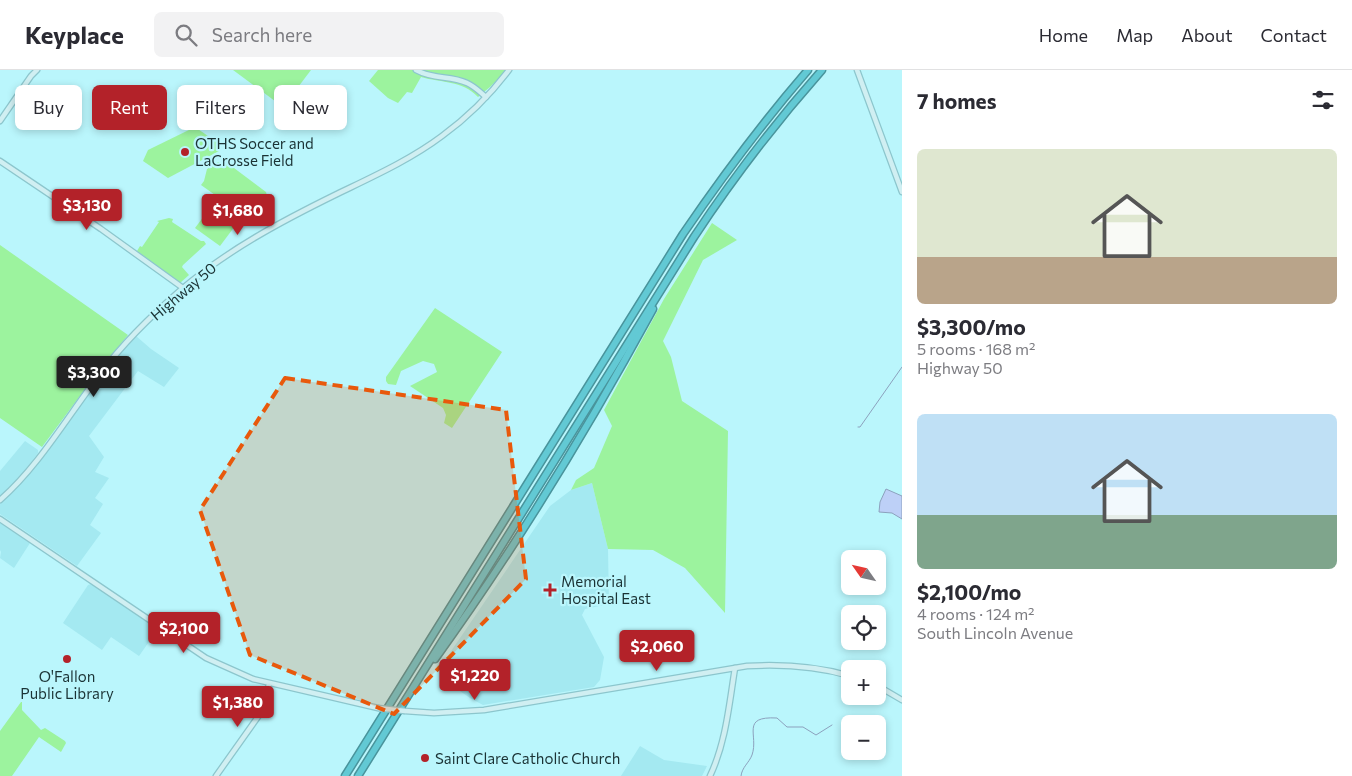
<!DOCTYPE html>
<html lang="en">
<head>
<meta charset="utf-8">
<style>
  :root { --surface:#fff; --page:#f2f2f3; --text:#2b2b33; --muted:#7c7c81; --line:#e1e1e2; --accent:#b32229 }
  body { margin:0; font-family:Commissioner,sans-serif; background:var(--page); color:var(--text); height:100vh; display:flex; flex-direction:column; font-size:19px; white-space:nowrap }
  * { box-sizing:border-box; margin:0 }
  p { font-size:16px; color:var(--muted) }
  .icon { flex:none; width:28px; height:28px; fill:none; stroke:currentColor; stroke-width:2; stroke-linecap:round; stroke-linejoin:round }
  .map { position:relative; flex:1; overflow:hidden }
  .panel { display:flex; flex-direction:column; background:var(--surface); width:450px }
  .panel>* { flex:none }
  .hud { position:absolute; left:15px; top:15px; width:475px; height:45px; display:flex; gap:10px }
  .needle { width:32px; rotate:304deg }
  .buttons { position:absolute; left:841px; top:480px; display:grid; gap:10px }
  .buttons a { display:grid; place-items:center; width:45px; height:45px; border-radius:8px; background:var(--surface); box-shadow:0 2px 8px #0003; font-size:25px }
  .price { position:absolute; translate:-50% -42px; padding:0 11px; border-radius:5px; background:var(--accent); color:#fff; font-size:16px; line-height:32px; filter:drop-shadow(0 1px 2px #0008) }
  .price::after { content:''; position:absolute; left:50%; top:30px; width:15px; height:11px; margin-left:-8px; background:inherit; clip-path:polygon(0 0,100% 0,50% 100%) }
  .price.active { background:#222; color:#fff }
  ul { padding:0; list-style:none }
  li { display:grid; align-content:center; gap:10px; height:265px; padding:0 15px }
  li span { display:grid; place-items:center; height:155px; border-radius:8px; color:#555 }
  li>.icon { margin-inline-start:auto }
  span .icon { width:90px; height:90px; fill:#fffc; stroke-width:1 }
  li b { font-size:21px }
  h2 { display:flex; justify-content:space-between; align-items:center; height:60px; padding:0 15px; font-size:21px }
  .tag { padding:0 18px; border-radius:8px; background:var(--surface); box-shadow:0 2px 8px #0003; font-size:18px; line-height:45px }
  .tag.active { background:var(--accent); color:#fff }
  header { display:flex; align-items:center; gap:30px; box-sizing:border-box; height:70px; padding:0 25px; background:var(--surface); border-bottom:1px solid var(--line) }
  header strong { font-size:24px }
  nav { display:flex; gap:28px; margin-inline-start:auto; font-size:18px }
  .search { width:350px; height:45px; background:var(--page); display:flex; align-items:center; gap:12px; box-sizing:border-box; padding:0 18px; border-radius:8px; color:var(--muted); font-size:19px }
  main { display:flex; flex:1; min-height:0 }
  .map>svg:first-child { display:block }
</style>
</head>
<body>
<header>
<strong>Keyplace</strong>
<div class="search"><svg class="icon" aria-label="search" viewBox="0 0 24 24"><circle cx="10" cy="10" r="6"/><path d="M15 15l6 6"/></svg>Search here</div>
<nav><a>Home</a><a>Map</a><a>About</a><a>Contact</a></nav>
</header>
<main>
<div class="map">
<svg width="902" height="706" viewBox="0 0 902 706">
  <rect width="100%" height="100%" fill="#baf6fc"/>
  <g fill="#a4e9f1">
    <polygon points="136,266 151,279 179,298 164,317 138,301 89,366 104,387 95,402 109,408 95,428 103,434 90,455 101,463 77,496 0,444 0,434 26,408 98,310"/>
    <polygon points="25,371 38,380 38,383 21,406 0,426 0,401"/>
    <polygon points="592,413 608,479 609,534 585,539 582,545 604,587 600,610 594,617 483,635 470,628 460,621 450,608 447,596 447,587 550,436 571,420"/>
    <polygon points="0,453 30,473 14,498 0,488 1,482 0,480"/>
    <polygon points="91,514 157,557 158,559 139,586 111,567 102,580 63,553 88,515"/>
    <polygon points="640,676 664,690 707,696 702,706 621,706"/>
  </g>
  <g fill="#9cf39e">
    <polygon points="233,0 311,0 283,37"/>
    <path d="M378,0H507L490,17L478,27C462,10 441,13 421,7L412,23L407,22L398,33L388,28L369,11Z"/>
    <polygon points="195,57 221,75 221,80 168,108 143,91 148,80"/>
    <polygon points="218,92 230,95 266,122 269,132 266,143 255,149 246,147 201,115 204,111 207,99"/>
    <polygon points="210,138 235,156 220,176 195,158"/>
    <polygon points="169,148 173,149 172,152 201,171 204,171 206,174 183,195 182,197 189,205 180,213 137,181 140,176 142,177 159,152 157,151"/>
    <polygon points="712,153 737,170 703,190 663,271 671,287 682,331 728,361 725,543 685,498 653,480 608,479 592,413 571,420 576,410 594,398 612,356 604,340 664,229"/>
    <polygon points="0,175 128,265 100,299 42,377 0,348"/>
    <polygon points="435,238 502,282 452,358 444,353 446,345 443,338 410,316 437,302 434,294 423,291 401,301 396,315 388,314 386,311 386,307"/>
    <polygon points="21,632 22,632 22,640 41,660 45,658 65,671 66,673 61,682 39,667 12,706 0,706 0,661"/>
  </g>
  <polygon fill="#bdd0f7" stroke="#8ca1bd" points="886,419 902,426 902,449 892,443 879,442 880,432"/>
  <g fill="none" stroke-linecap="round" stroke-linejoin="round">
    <g stroke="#8ca1bd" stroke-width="1">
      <polyline points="858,357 860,357 902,297"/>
      <path d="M741,706C742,697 749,693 752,685C759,665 740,646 777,648L787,657H803L816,665L832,655"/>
    </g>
    <g stroke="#8cc6cd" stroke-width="7">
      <g id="secondary">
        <path d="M416,0C434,10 450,5 467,13C474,16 480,22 486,27"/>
        <polyline points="857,0 902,122"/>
        <polyline points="0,51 31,6 37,0"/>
        <polyline points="0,91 101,159 183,218"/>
        <path d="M0,430C39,396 69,344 101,303C124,272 153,244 182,219C229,179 282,151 337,124C372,107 410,90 442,66C468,47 490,25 509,0"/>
        <polyline points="0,449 206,588 253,609 378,638"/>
        <polyline points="878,616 902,630"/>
        <path d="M405,641L434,643L484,640L747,596C782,594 816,596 850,606"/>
        <polyline points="216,706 260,644 264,634 269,614"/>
        <path d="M710,706C726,672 729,635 735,598"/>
      </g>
    </g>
    <g stroke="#49949c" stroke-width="9">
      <g id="highway">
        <path d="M435,589C516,477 587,360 653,239"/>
        <path d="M345,706L683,164C722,107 763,52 808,0"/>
        <path d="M358,706L694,167C733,108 776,52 822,0"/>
      </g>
    </g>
    <use href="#secondary" stroke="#d0eff2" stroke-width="4.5"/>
    <use href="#highway" stroke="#62c9d4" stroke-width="6"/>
    <g stroke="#8cc6cd" stroke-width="7" stroke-linecap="butt">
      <polyline id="secondary-bridge" points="378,638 405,641"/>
    </g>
    <use href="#secondary-bridge" stroke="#d0eff2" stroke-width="4.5"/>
  </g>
  <path fill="#e8590c" fill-opacity="0.2" stroke="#e8590c" stroke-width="4" stroke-dasharray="10 6" stroke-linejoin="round" d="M285,308L506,340L526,509L394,644L250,585L200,440Z"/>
  <g fill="#b32229" stroke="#baf6fc" stroke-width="2">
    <circle cx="185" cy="82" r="5"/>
    <path d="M547.5 512.5h5v5h5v5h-5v5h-5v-5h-5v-5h5z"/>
    <circle cx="67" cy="589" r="5"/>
    <circle cx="425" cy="688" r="5"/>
  </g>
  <g text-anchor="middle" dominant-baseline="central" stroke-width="4.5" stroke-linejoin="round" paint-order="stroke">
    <g font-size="15" fill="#1b3335" stroke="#baf6fc" text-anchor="start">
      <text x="195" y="73">OTHS Soccer and<tspan x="195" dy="17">LaCrosse Field</tspan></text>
      <text x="561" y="511">Memorial<tspan x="561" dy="17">Hospital East</tspan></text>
      <text x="67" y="606" text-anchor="middle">O'Fallon<tspan x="67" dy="17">Public Library</tspan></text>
      <text x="435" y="688">Saint Clare Catholic Church</text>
    </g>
    <g font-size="15" fill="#1b3335" stroke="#baf6fc">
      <text transform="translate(183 221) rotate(-40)">Highway 50</text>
    </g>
  </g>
</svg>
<div class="buttons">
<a><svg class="needle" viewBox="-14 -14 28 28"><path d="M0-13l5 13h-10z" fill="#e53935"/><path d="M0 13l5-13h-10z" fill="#7c7c81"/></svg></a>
<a><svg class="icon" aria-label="locate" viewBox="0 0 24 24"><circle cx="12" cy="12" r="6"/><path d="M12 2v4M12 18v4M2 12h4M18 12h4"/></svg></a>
<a>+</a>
<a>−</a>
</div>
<b class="price" style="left:87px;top:161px">$3,130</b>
<b class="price" style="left:238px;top:166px">$1,680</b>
<b class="price active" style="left:94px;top:328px">$3,300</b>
<b class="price" style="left:184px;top:584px">$2,100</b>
<b class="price" style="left:657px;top:602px">$2,060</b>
<b class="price" style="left:475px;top:631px">$1,220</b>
<b class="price" style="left:238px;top:658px">$1,380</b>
<div class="hud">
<a class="tag">Buy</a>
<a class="tag active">Rent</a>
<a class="tag">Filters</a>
<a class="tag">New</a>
</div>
</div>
<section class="panel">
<h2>7 homes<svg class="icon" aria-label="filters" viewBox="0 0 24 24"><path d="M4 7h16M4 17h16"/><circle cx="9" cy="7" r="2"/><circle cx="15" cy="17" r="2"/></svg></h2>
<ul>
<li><span style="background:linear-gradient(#dfe7d0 70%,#b9a48a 0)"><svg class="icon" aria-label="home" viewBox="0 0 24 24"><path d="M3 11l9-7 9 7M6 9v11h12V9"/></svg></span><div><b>$3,300/mo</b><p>5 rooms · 168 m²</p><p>Highway 50</p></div></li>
<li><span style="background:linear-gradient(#bfe0f5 65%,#7fa58c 0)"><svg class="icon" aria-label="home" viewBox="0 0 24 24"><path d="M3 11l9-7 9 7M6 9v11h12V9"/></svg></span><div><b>$2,100/mo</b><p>4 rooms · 124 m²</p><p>South Lincoln Avenue</p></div></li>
</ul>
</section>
</main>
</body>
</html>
